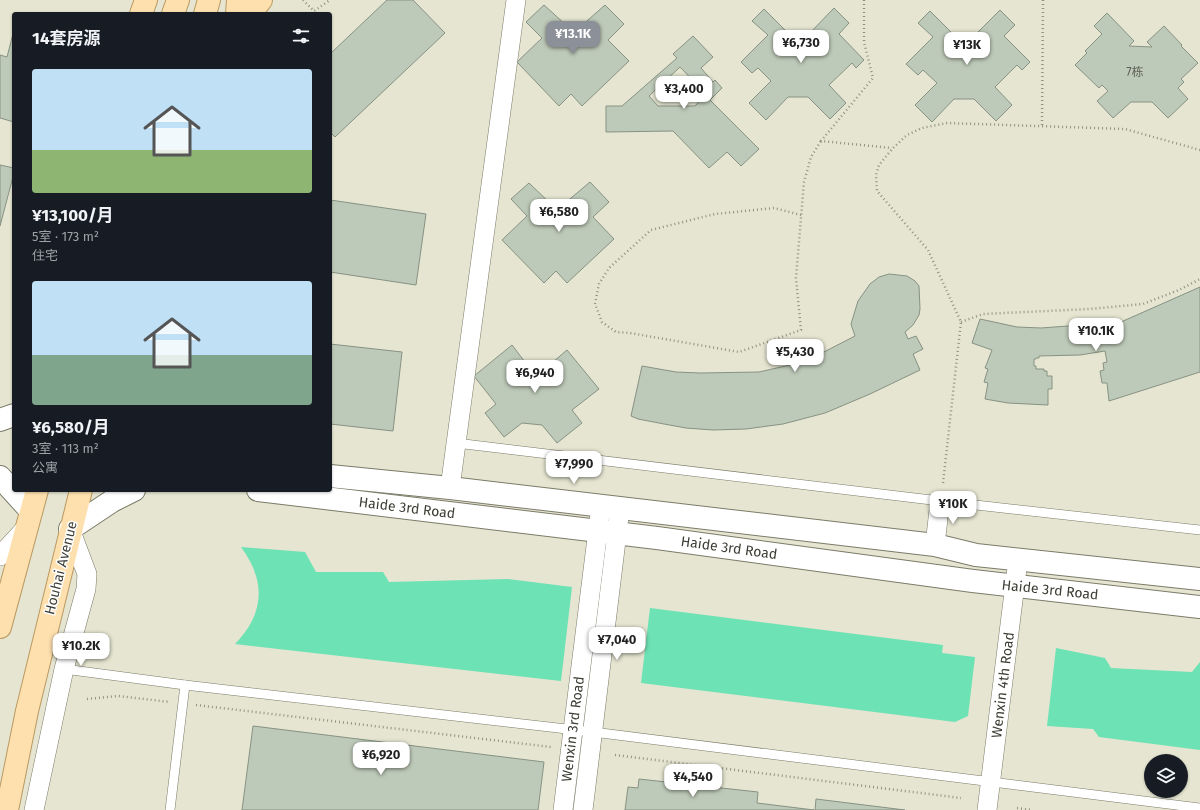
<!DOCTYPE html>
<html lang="zh">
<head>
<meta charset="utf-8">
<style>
  :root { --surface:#171b24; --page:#242831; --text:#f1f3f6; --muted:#9ea1a6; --accent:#8c9099 }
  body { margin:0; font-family:"Fira Sans","Noto Sans SC",sans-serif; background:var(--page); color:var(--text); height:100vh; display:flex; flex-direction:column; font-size:15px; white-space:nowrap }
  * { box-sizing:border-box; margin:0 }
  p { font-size:13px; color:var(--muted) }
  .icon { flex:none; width:22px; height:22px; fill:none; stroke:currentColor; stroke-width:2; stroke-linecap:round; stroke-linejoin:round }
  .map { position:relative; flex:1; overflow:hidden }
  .panel { position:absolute; left:12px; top:12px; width:320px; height:480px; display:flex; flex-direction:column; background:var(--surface); border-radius:4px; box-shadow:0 1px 3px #0004 }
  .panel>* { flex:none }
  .controls { position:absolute; left:1144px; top:754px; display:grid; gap:8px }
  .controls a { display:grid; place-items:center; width:44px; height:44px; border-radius:50%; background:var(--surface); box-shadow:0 1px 3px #0004; font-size:20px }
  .price { position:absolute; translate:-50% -34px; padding:0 9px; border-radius:8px; background:#fff; color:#222; font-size:13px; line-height:26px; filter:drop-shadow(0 1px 2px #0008) }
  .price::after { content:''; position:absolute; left:50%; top:24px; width:12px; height:9px; margin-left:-6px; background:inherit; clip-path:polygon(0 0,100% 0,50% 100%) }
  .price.active { background:var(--accent); color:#fff }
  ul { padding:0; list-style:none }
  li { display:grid; align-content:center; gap:8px; height:212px; padding:0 20px }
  li span { display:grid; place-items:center; height:124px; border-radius:4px; color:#555 }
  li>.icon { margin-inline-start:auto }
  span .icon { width:72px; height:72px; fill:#fffc; stroke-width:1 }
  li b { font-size:17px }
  h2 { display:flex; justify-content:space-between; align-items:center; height:48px; padding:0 20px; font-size:17px }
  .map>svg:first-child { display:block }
</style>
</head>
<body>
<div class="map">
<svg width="1200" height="810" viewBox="0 0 1200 810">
  <rect width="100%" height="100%" fill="#e5e5d1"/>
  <g fill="#6de2b4">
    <path d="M241,547L305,552L316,572H383L389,582L508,579L572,587L561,681L235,644C265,613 266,581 241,547Z"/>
    <polygon points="650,608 943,645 942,653 975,657 968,716 955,722 641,683"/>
    <polygon points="1056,648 1105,658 1111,668 1192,672 1200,662 1200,750 1099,737 1093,729 1047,726"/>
  </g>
  <g fill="#becab9" stroke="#879283" fill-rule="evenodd">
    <polygon points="387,0 413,0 445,33 335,137 330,132 330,54"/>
    <polygon points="544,5 567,26 565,28 565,32 580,32 580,27 605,5 624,24 608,40 629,61 582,106 571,94 559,106 517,62 542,38 526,22"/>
    <polygon points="834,8 849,23 839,34 864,60 856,68 852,63 829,85 846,103 830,119 808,97 788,97 766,120 749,103 771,81 758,68 752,73 741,62 768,35 752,21 764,9 790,35 808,35"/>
    <polygon points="1000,10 1015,25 1004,36 1030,62 1022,70 1017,65 995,87 1012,105 996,121 974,99 954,99 932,122 915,105 937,83 923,70 918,75 906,64 933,37 918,23 930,11 956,37 974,37 973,37"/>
    <polygon points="1107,13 1134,41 1129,46 1152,47 1147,42 1164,26 1182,45 1181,46 1198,63 1181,79 1184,82 1178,88 1188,99 1168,118 1152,102 1131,102 1113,118 1097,101 1108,91 1102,85 1099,88 1075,65 1087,53 1085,51 1102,34 1094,26"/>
    <polygon points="14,30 14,122 0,118 0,55 7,57"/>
    <path d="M693,36L713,57L701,68L713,82L715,80L722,88L710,100L759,149L741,166L727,152L709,168L673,131L606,132V106H622L677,58L673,54ZM680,67L706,94L695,106H658L649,96Z"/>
    <polygon points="0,165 14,168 14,173 0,226"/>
    <polygon points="590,182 609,202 593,217 614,239 567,283 556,271 544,283 502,240 527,216 511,199 529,183 551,204 550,205 550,210 565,210 564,204"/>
    <polygon points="330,200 426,214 416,285 330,272"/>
    <polygon points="889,274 907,276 915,281 919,286 920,309 919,315 913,325 905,332 908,339 916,336 923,349 913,354 920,370 870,394 825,413 783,424 746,429 713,430 686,428 664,424 638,419 631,416 642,366 676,372 700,373 759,372 790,365 822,353 855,336 851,324 858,301 870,284 879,277"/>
    <polygon points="1200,287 1200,372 1109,401 1107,383 1102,383 1100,371 1104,370 1103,363 1107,362 1105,351 1080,355 1039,356 1039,358 1036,358 1036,359 1034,359 1034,366 1036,366 1036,369 1044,369 1044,371 1047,371 1047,376 1052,376 1052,389 1048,389 1048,405 1008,403 985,399 988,383 984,382 988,369 985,368 992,350 972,343 980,319 1017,327 1041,328 1121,322"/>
    <polygon points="330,344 402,352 393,431 330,424"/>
    <polygon points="512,345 528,366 521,373 524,377 547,380 552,377 546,368 567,350 599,389 572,410 582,423 557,443 542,425 522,423 504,437 485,413 496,404 474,376"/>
    <polygon points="253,726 544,762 538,810 242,810"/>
    <polygon points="639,779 758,792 757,803 814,810 625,810 628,787 638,788"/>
    <polygon points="816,799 905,810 815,810"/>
  </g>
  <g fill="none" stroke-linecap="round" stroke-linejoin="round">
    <g stroke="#7b7b69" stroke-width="10">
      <g id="service">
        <polyline points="456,443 940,501 1200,530"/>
        <polyline points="64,669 185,685 593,732 1200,808"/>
        <polyline points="170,810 185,685"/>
      </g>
    </g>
    <g stroke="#7b7b69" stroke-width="20">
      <g id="minor">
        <polyline points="450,488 516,0"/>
        <polyline points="935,545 940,501"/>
        <polyline points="0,556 25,529"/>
        <polyline points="34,810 64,669 86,589 87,574 70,529"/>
        <polyline points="563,810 601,506"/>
        <polyline points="583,810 620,508"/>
        <polyline points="987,810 1018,560"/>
      </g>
    </g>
    <g stroke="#7b7b69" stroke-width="24">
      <g id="tertiary">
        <polyline points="0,420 14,415"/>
        <polyline points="0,477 31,511"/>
      </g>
    </g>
    <g stroke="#7b7b69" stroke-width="24">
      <g id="secondary">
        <polyline points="330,476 450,488 935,545 976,555 1200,579"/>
        <polyline points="258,490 657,538 973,581 1200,607"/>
        <polyline points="70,529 112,501 134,490"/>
      </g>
    </g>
    <g stroke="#ba9961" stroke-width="24">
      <g id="primary">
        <polyline points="141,14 146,0"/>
        <polyline points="173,14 178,0"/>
        <polyline points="205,14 209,0"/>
        <polyline points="237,14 238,0"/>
        <polyline points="250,14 261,0"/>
        <polyline points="0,627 37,490"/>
        <polyline points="7,810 27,711 81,490"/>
      </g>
    </g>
    <g stroke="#929284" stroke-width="2.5" stroke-dasharray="1 3" stroke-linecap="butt">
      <polyline points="303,0 314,11"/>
      <polyline points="864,0 864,42 873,78 821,141 892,148"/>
      <polyline points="312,14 314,11 330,0"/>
      <polyline points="1042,125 1043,0"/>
      <polyline points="801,215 774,208 715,214 651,230 609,268 599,284 595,304 602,322 616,332 630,333 739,352 801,330 796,278 804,182 811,157 821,141"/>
      <polyline points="961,322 983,314 1090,309 1143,304 1179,290 1200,279"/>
      <polyline points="943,483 961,322 928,250 877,191 876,175 879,165 893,148 907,135 922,128 947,123 1125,129 1200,150"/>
      <polyline points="87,699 118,696 170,702"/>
      <polyline points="196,705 551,747"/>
      <polyline points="615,755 961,798"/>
      <polyline points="1017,808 1032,810"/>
    </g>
    <use href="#service" stroke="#fff" stroke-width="9"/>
    <use href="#minor" stroke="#fff" stroke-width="19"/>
    <use href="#tertiary" stroke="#fff" stroke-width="22"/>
    <use href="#secondary" stroke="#fff" stroke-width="22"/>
    <use href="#primary" stroke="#fee0ae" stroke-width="22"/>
  </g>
  <g text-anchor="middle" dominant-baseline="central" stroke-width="3" stroke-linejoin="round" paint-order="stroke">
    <g font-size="12" fill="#5d6056">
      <text x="1135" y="72">7栋</text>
    </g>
    <g font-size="14" fill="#3d3d35" stroke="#fff">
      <text transform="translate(407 508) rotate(7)">Haide 3rd Road</text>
      <text transform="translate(729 548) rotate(8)">Haide 3rd Road</text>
      <text transform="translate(61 568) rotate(-76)">Houhai Avenue</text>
      <text transform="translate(1050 590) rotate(6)">Haide 3rd Road</text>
      <text transform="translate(1003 685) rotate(-83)">Wenxin 4th Road</text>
      <text transform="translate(573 729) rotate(-83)">Wenxin 3rd Road</text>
    </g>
  </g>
</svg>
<div class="controls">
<a><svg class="icon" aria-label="layers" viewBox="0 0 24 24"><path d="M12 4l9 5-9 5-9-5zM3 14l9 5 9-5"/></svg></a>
</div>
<b class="price active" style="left:573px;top:55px">¥13.1K</b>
<b class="price" style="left:801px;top:64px">¥6,730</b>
<b class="price" style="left:967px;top:66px">¥13K</b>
<b class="price" style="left:684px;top:110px">¥3,400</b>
<b class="price" style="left:559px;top:233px">¥6,580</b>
<b class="price" style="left:1096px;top:352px">¥10.1K</b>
<b class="price" style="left:795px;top:373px">¥5,430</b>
<b class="price" style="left:535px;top:394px">¥6,940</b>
<b class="price" style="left:574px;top:485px">¥7,990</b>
<b class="price" style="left:953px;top:525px">¥10K</b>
<b class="price" style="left:617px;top:661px">¥7,040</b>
<b class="price" style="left:81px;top:667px">¥10.2K</b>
<b class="price" style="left:381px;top:776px">¥6,920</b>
<b class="price" style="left:693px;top:798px">¥4,540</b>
<section class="panel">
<h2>14套房源<svg class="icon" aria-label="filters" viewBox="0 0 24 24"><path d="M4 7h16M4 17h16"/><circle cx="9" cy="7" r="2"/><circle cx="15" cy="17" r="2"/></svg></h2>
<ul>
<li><span style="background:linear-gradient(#bfe0f5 65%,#8fb573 0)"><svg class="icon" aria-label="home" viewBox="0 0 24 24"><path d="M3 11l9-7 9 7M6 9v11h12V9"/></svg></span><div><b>¥13,100/月</b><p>5室 · 173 m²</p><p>住宅</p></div></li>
<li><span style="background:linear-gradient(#bfe0f5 60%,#7fa58c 0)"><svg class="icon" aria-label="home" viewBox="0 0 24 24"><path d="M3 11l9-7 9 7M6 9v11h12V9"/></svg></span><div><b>¥6,580/月</b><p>3室 · 113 m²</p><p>公寓</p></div></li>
</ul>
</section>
</div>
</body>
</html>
